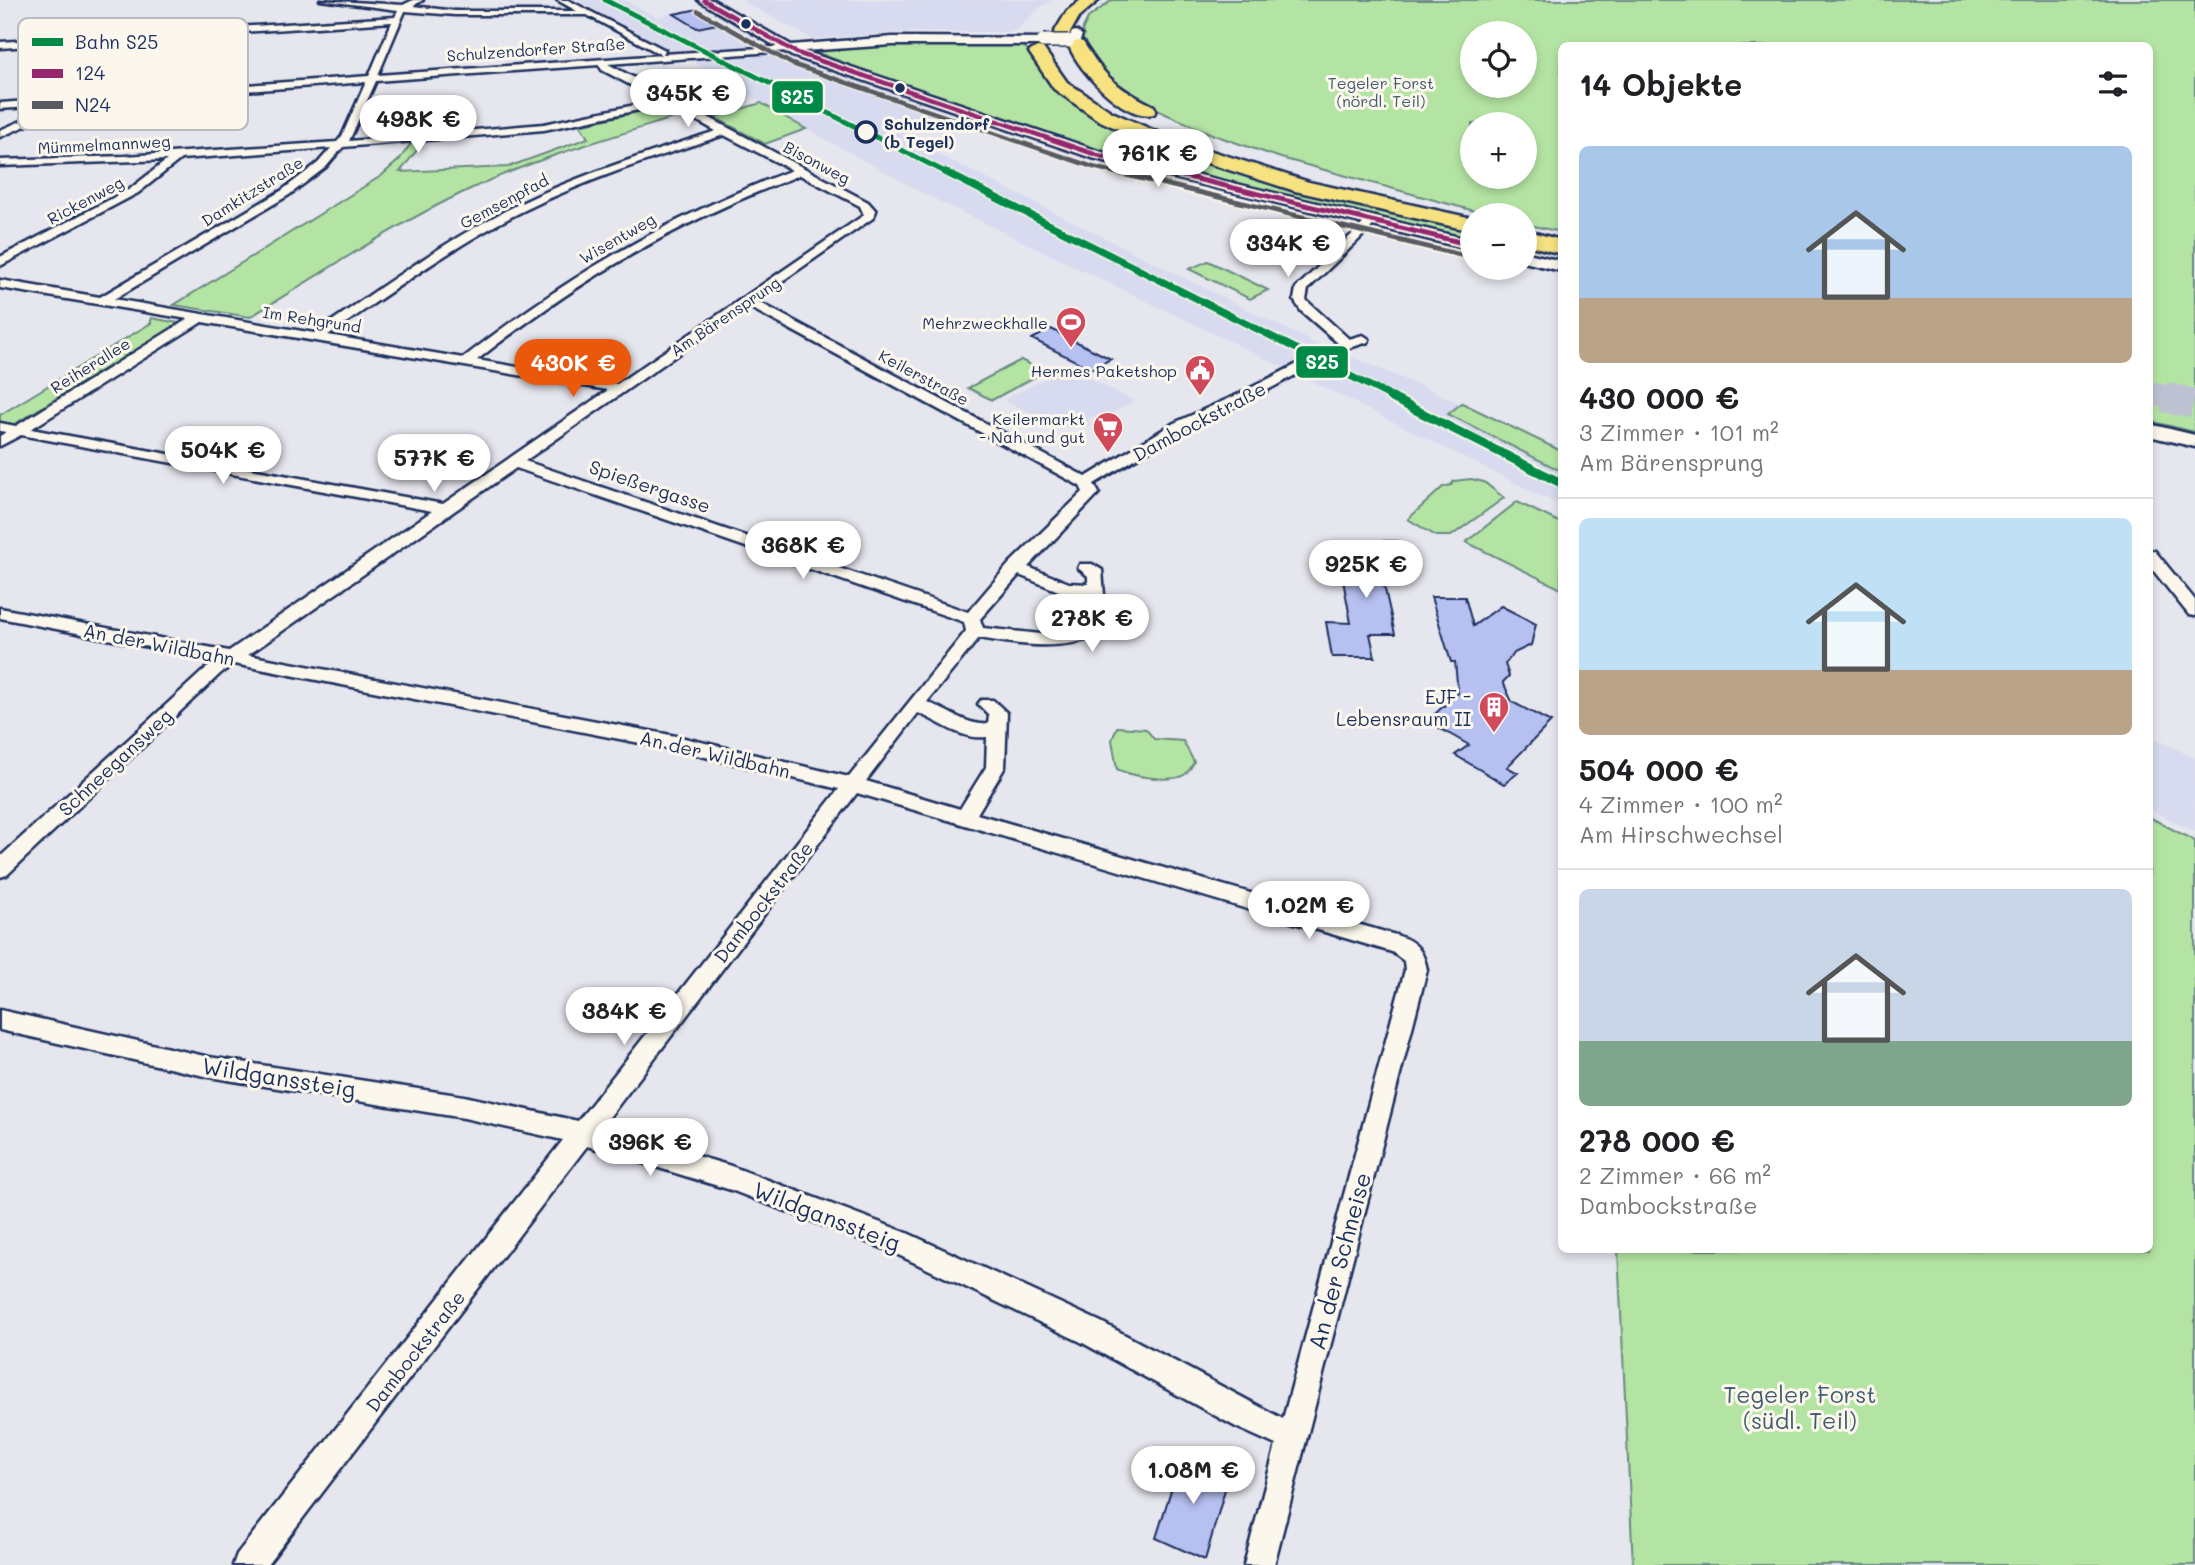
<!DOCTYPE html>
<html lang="de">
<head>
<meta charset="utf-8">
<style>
  :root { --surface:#fff; --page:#f2f2f2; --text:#202124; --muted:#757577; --line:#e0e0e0; --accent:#ea580c }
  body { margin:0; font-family:Mali,sans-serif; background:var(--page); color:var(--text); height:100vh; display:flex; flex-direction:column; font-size:26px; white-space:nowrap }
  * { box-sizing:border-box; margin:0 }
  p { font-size:23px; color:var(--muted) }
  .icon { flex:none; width:38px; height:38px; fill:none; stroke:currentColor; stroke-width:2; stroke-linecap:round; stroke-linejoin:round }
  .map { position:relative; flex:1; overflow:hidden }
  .sheet { position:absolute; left:1558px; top:42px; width:595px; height:1211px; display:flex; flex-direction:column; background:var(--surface); border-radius:10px; box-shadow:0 4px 10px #0003 }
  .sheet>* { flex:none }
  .controls { position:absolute; left:1460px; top:21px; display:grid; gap:14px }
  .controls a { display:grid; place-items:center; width:77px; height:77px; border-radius:50%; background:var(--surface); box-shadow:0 4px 10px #0003; font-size:35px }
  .price { position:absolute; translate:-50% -60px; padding:0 16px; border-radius:24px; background:#fff; color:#222; font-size:23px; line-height:46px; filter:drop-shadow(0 2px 4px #0008) }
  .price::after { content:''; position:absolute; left:50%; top:42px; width:21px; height:16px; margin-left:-10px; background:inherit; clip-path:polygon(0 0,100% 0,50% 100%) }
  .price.active { background:var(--accent); color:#fff }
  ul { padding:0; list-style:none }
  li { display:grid; align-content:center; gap:14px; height:371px; padding:0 21px }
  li+li { border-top:2px solid var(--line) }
  li span { display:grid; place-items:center; height:217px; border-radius:10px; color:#555 }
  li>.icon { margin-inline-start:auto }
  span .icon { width:126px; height:126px; fill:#fffc; stroke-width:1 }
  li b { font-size:30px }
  h2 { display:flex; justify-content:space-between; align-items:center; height:84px; padding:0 21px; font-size:30px }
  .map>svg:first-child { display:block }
</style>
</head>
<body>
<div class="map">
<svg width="2195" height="1565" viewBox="0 0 2195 1565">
  <rect width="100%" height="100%" fill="#e6e6ee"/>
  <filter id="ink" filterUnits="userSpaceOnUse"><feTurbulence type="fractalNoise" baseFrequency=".0143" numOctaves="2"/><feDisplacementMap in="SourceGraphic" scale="14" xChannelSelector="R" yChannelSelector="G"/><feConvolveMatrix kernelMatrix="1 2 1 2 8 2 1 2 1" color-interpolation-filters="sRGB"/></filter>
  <g filter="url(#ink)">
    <g fill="#d8dbef">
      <polygon points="576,0 624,0 657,17 699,7 763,42 757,46 669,51"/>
      <polygon points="741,0 1053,0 1038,9 1014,32 911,32 812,39"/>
      <polygon points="770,54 782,54 956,115 900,135 1322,347 1285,368 926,195 780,114 693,62 701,58"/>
      <polygon points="1347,355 1444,396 1561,453 1561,506 1307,379 1316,370"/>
      <polygon points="1068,367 1134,401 1106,416 1101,413 1087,420 1092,424 1085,427 1062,427 1003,400"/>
      <polygon points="2149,736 2195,758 2195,832 2149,809"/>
    </g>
    <g fill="#b4e4a3" stroke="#688a80" stroke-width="2" fill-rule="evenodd">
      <path d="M1112,0H2195V432L2149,421V46H1561V232L1524,224V215H1489L1281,158L1214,135L1152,108L1123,91L1103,76L1082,42L1083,28L1088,18ZM1472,33H1524V86H1472ZM1472,124H1524V177H1472Z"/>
      <path d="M850,45L1023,46C1034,53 1049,80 1062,92L1240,173L1377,211L1472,231V239L1122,159L894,82L813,51Z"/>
      <polygon points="761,103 806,129 765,144 714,117"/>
      <path d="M655,108H666L680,116C608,138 536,158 468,190C392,226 322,273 250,317L174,305L381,176L399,160L412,142L424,141L400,172L508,167L588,138L580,125Z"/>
      <polygon points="1208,261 1268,290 1250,299 1189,269"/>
      <polygon points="151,318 184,324 97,373 0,433 0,415 151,323"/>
      <polygon points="1021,360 1044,372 992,400 968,388"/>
      <polygon points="1462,403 1561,451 1561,471 1448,414"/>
      <polygon points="1471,479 1484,482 1504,498 1451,536 1436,536 1408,519 1443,487 1451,485 1454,481"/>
      <polygon points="1517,502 1561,523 1561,589 1466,542"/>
      <path d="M1117,727L1146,729L1154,739L1183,741L1194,762C1191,767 1189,772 1184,775C1171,783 1130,776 1117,769L1112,740Z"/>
      <polygon points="2149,817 2195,841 2195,1565 1633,1565 1618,1250 2149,1250"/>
    </g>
    <g fill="#b6c0f1" stroke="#1b2f5e" stroke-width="2">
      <polygon points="698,9 722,23 697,28 674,14"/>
      <polygon points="1051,329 1111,359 1091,369 1032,339"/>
      <polygon points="1359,541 1397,541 1406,576 1382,576 1395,634 1370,634 1375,657 1332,657 1326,622 1351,623 1340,564 1364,565"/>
      <polygon points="1431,597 1465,597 1473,626 1501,606 1536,624 1531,645 1514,653 1505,664 1509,676 1503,682 1512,702 1551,722 1507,767 1518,773 1504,784 1455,755 1469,745 1427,721 1458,693 1455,662 1451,662"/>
      <polygon points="1183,1452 1230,1472 1205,1560 1156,1538"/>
    </g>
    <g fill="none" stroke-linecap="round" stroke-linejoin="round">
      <polyline stroke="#bdc1d1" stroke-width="23" stroke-dasharray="23 11" stroke-linecap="butt" points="2149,393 2172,398"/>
      <polyline stroke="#bdc1d1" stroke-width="30" stroke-dasharray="30 15" stroke-linecap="butt" points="2164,397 2195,404"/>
      <g stroke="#1b2f5e" stroke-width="5">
        <g id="street">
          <path d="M320,0L403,5L413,0H423L413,6L455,11H577L557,0H568L665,50L663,54L790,46L791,48L787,51L608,64L868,202L876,211L873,218L755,300L1086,477L1174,423L1239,394L1338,343L1301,311L1294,300L1296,288L1368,219L1378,221L1308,289L1306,300L1349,339L1363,335L1369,339L1368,342L1340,351L1249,400L1184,429L1094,484L1099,493L1096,496L1028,567L1069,583L1088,584V576L1078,568L1080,564H1092L1102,570L1105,608L1099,636C1058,651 1021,645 979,638L927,702C947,710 968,726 988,724L989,715L978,704L981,700H993L1007,713L1005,767L977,814L1399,936C1417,942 1424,952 1427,970L1274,1565H1244L1276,1445L1236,1427L1081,1342L890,1251L731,1190L587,1146L267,1565H233L237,1554L563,1140L464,1118L209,1077L0,1030V1010L209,1057L464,1096L578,1121L839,789L676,750L234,664L221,673L7,875L0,877V857L215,660L0,618V608L229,651L432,511L21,435L0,446V436L6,432L0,431V423L16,426L188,319L0,288V280L100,297L281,191L318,163L331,148L181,159L138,193L0,266V257L130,189L167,160L0,166V160L125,156L337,142L342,136L366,82L70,104L69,107L0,137V130L59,105L0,109V103L369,76L392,22L0,48V42L395,17L398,10ZM405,11L455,15H587L662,55L378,75ZM599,65L602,70L659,100L544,124L349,141L376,81ZM667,104L716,131C649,153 581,174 517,205C445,240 380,289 314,333L114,299L289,195L326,167L343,147L544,130ZM724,135L792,170C665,219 570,275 463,358L328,335C392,292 455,244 525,210C589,178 657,157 724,135ZM800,175L860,206L864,215L617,384L477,360C580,279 677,222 800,175ZM747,306L1080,486L1083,492L1009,564L968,612L525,461ZM202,322L608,390L443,504L31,429ZM516,468L964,622L966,631L849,777L676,736L248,655ZM1019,575L1061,592L1088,595L1085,629L1050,635L983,628L980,619ZM918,713C942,723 961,740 987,737L986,767L960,809L866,781ZM857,793L1392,952L1404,961L1405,970L1283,1419L1101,1322L905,1232L731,1166L601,1128Z"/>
          <polygon points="2149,550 2155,551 2195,600 2195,616 2189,615 2149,565"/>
        </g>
      </g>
      <g stroke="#1b2f5e" stroke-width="5">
        <g id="secondary">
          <polygon points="698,0 713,0 791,45 892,37 1047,38 1047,44 1043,45 892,45 804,51 1102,152 1472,240 1472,250 1092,158 792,56"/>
          <polygon points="1076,31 1082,35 1080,41 1083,46 1077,50 1072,49 1068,41 1072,32"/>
          <polygon points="1524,252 1561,261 1561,271 1524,262"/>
          <polygon points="2149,424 2195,435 2195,447 2149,436"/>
        </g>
      </g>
      <g stroke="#1b2f5e" stroke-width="5">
        <g id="highway">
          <polygon points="1081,0 1099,0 1079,17 1066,40 1054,40 1052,36 1067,11"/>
          <path d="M1077,41L1083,42C1106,78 1115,87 1154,106L1156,110L1154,114C1124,121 1079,71 1069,46Z"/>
          <polygon points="1037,47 1043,48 1067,82 1112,112 1171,138 1309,182 1472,218 1472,231 1295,191 1157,147 1098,120 1054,89 1029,52"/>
          <polygon points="1524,230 1561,240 1561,254 1524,244"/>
        </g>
      </g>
      <use href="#street" fill="#fbf7ec" fill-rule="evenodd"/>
      <use href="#secondary" fill="#fbf7ec" fill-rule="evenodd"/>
      <use href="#highway" fill="#f7e281" fill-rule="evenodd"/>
      <g stroke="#1b2f5e" stroke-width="16" stroke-linecap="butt">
        <polyline id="secondary-bridge" points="1043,41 1068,41"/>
      </g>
      <use href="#secondary-bridge" stroke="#fbf7ec" stroke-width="13"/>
      <g stroke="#fbf7ec" stroke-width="7">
        <polyline id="bus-1-far1" points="704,0 797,53 1097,155 1175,174"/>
      </g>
      <g stroke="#fbf7ec" stroke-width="9">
        <polyline id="bus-1" points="1167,172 1472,245"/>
      </g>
      <g stroke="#fbf7ec" stroke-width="7">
        <polyline id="bus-2-far1" points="698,11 792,64 1093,167 1121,174"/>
      </g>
      <g stroke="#fbf7ec" stroke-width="9">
        <polyline id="bus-2" points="1114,172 1469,257"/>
      </g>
      <use href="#bus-1-far1" stroke="#95276e" stroke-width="4.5"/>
      <use href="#bus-1" stroke="#95276e" stroke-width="5"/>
      <use href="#bus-2-far1" stroke="#595b62" stroke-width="4.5"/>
      <use href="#bus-2" stroke="#595b62" stroke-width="5"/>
      <g stroke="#fbf7ec" stroke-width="8">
        <polyline id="rail-1-far2" points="605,0 949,174"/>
      </g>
      <g stroke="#fbf7ec" stroke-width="10">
        <polyline id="rail-1-far1" points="945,172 1394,398"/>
      </g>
      <g stroke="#fbf7ec" stroke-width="13">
        <polyline id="rail-1" points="1390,397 1561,483"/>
      </g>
      <use href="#rail-1-far2" stroke="#018a47" stroke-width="5"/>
      <use href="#rail-1-far1" stroke="#018a47" stroke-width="7"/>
      <use href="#rail-1" stroke="#018a47" stroke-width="9"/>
    </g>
  </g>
  <defs>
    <g id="stadium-pin" transform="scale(1.575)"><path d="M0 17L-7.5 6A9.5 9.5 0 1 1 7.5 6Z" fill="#d1495b" stroke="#fbf7ec"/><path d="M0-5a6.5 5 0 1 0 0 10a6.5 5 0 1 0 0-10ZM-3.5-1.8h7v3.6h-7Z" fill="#fff"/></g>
    <g id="civic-pin" transform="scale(1.575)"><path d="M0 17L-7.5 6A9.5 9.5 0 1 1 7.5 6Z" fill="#d1495b" stroke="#fbf7ec"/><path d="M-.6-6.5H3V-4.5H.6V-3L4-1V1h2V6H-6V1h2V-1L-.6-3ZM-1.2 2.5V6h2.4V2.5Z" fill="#fff"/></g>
    <g id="supermarket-pin" transform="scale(1.575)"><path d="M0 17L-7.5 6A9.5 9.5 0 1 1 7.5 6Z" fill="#d1495b" stroke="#fbf7ec"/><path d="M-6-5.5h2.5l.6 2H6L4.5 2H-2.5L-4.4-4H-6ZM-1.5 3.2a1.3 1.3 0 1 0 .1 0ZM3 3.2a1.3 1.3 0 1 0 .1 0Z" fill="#fff"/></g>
    <g id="building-pin" transform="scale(1.575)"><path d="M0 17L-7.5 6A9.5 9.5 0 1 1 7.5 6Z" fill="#d1495b" stroke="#fbf7ec"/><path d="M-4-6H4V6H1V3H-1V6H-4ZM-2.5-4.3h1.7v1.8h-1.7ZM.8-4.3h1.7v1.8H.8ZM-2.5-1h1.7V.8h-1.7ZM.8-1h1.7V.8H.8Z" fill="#fff"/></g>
  </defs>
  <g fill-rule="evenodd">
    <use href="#stadium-pin" x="1071" y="322"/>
    <use href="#civic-pin" x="1200" y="370"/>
    <use href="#supermarket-pin" x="1108" y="427"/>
    <use href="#building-pin" x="1494" y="707"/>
  </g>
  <g fill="#1b2f5e" stroke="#fbf7ec" stroke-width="2.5">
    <circle cx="746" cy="24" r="6"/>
    <circle cx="900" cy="88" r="6"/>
  </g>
  <circle fill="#fbf7ec" stroke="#1b2f5e" stroke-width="3.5" cx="866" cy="132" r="10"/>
  <g text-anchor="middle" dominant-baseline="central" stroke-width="6" stroke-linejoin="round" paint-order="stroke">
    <g font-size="16" fill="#1b2f5e" stroke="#fbf7ec">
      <text transform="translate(536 49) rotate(-4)">Schulzendorfer Straße</text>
      <text transform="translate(104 144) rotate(-3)">Mümmelmannweg</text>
      <text transform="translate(817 162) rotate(28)">Bisonweg</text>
      <text transform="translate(252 191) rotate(-32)">Damkitzstraße</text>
      <text transform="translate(85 200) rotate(-28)">Rickenweg</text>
      <text transform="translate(504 201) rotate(-28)">Gemsenpfad</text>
      <text transform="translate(617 238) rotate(-30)">Wisentweg</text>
      <text transform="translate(725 316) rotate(-34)">Am Bärensprung</text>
      <text transform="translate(312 319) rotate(9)">Im Rehgrund</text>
      <text transform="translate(90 365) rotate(-32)">Reiherallee</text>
      <text transform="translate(924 377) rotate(28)">Keilerstraße</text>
    </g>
    <g font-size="16" fill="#415c6f" stroke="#fbf7ec">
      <text x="1381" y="82">Tegeler Forst<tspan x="1381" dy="18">(nördl. Teil)</tspan></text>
    </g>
    <g font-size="16" font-weight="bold" fill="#1b2f5e" stroke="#fbf7ec" text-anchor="start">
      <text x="884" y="123">Schulzendorf<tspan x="884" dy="18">(b Tegel)</tspan></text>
    </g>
    <g font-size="16" fill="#1b2f5e" stroke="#fbf7ec" text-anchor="end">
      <text x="1048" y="322">Mehrzweckhalle</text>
      <text x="1177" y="370">Hermes Paketshop</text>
      <text x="1085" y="418">Keilermarkt<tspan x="1085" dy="18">- Nah und gut</tspan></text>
    </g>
    <g font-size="19" fill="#1b2f5e" stroke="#fbf7ec">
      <text transform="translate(1199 421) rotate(-28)">Dambockstraße</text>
      <text transform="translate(650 486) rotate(19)">Spießergasse</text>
      <text transform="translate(159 644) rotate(11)">An der Wildbahn</text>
      <text transform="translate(715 754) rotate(13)">An der Wildbahn</text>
      <text transform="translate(115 762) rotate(-43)">Schneegansweg</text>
      <text transform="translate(763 902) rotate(-52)">Dambockstraße</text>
      <text transform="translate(415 1351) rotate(-52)">Dambockstraße</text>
    </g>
    <g font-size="19" fill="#1b2f5e" stroke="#fbf7ec" text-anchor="end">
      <text x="1471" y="696">EJF -<tspan x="1471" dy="22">Lebensraum II</tspan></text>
    </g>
    <g font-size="23" fill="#1b2f5e" stroke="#fbf7ec">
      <text transform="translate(279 1077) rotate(9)">Wildganssteig</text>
      <text transform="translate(827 1216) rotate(21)">Wildganssteig</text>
      <text transform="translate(1339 1261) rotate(-75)">An der Schneise</text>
    </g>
    <g font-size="23" fill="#415c6f" stroke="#fbf7ec">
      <text x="1800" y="1394">Tegeler Forst<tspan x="1800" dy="26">(südl. Teil)</tspan></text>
    </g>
  </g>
  <rect x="18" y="18" width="230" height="112" rx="10" fill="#fbf7ec" stroke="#b8bbc1" stroke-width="2"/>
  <rect x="32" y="38" width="31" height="8" fill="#018a47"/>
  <rect x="32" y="69" width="31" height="9" fill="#95276e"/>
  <rect x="32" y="101" width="31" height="8" fill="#595b62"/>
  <g font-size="19" fill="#1b2f5e">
    <text x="75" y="49">Bahn S25</text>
    <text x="75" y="80">124</text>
    <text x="75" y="112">N24</text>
  </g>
  <g stroke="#fbf7ec" stroke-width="2.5">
    <rect x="771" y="80" width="53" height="34" rx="7" fill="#018a47"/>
    <rect x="1295" y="345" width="54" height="34" rx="7" fill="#018a47"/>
  </g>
  <g font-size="19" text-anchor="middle" font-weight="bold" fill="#fff">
    <text x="797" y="104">S25</text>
    <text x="1322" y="369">S25</text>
  </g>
</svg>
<div class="controls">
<a><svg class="icon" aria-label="locate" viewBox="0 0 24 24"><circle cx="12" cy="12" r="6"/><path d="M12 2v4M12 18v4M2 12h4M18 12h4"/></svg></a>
<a>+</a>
<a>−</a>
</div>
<b class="price" style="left:688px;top:129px">345K €</b>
<b class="price" style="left:418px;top:155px">498K €</b>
<b class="price" style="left:1158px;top:189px">761K €</b>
<b class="price" style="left:1288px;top:279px">334K €</b>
<b class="price active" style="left:573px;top:399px">430K €</b>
<b class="price" style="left:223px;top:486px">504K €</b>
<b class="price" style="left:434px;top:494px">577K €</b>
<b class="price" style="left:803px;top:581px">368K €</b>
<b class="price" style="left:1366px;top:600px">925K €</b>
<b class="price" style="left:1092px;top:654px">278K €</b>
<b class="price" style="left:1309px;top:941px">1.02M €</b>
<b class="price" style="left:624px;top:1047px">384K €</b>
<b class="price" style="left:650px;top:1178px">396K €</b>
<b class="price" style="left:1193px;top:1506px">1.08M €</b>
<section class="sheet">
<h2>14 Objekte<svg class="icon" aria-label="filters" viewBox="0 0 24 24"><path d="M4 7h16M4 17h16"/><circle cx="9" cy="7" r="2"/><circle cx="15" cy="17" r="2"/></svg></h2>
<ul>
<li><span style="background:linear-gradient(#a9c7e8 70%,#b9a48a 0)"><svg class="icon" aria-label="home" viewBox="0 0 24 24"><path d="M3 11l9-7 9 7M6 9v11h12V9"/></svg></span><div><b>430 000 €</b><p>3 Zimmer · 101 m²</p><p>Am Bärensprung</p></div></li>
<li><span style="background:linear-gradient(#bfe0f5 70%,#b9a48a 0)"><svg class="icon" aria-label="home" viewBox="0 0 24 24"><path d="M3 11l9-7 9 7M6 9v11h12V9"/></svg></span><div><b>504 000 €</b><p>4 Zimmer · 100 m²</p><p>Am Hirschwechsel</p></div></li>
<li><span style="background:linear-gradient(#c9d6e8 70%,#7fa58c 0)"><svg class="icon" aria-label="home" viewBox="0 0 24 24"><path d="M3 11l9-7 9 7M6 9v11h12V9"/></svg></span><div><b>278 000 €</b><p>2 Zimmer · 66 m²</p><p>Dambockstraße</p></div></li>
</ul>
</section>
</div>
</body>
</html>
